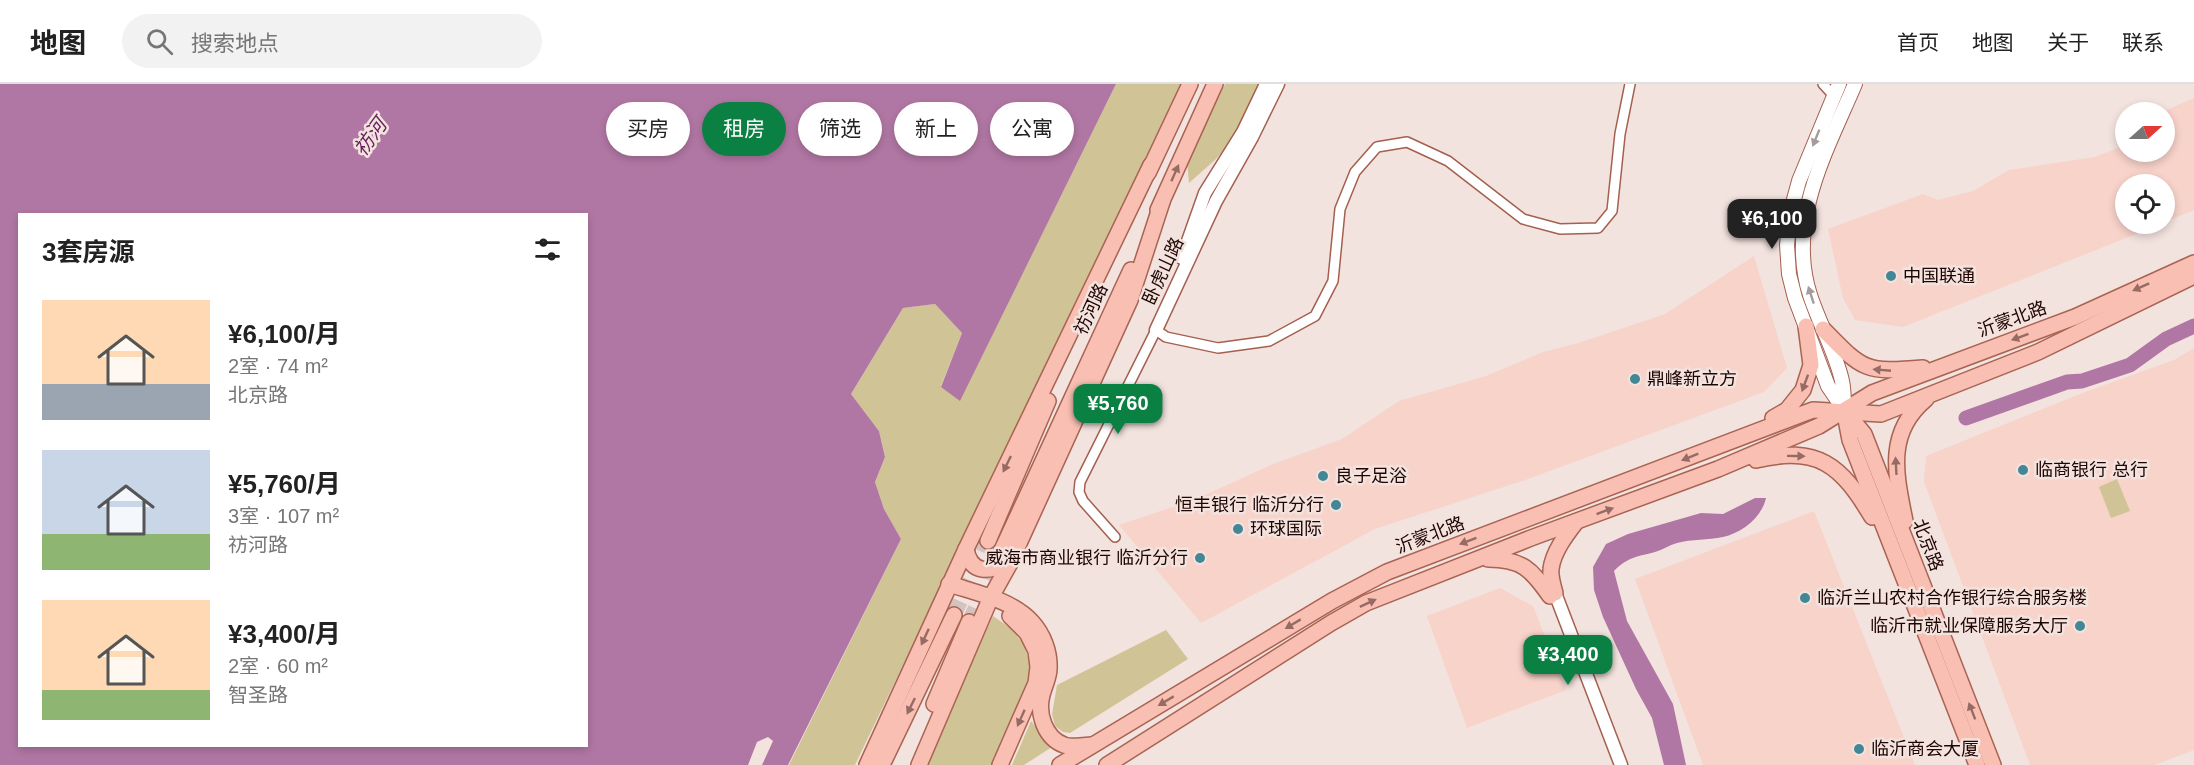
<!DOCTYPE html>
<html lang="zh">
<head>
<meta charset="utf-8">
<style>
  :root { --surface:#fff; --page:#f2f2f2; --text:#222; --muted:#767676; --line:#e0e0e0; --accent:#0b8043 }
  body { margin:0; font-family:Helvetica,"Noto Sans SC",sans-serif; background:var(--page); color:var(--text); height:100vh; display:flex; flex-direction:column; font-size:22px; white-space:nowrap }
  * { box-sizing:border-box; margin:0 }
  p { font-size:20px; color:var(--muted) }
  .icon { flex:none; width:33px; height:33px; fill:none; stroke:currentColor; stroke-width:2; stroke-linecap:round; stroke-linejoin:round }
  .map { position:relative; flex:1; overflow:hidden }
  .sheet { position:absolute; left:18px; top:129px; width:570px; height:534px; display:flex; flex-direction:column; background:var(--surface); border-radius:0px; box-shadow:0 3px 9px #0003 }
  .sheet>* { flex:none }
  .hud { position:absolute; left:606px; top:18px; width:570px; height:54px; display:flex; gap:12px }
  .needle { width:39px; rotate:69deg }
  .tools { position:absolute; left:2115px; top:18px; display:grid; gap:12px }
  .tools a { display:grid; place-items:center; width:60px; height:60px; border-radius:50%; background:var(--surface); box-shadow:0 3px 9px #0003; font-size:30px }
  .price { position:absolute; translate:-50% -51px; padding:0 14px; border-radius:12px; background:var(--accent); color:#fff; font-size:20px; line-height:39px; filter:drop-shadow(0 2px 3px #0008) }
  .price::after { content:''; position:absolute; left:50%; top:36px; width:18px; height:14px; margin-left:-9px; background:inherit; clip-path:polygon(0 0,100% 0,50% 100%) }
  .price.on { background:#222; color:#fff }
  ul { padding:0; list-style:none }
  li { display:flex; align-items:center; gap:18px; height:150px; padding:0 24px }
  li span { display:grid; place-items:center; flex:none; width:168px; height:120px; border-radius:0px; color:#555 }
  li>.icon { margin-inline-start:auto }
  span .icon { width:72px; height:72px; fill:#fffc; stroke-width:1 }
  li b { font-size:26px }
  h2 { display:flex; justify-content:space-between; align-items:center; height:72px; padding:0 24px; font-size:26px }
  .pill { padding:0 21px; border-radius:27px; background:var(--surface); box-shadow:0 3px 9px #0003; font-size:21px; line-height:54px }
  .pill.on { background:var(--accent); color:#fff }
  header { display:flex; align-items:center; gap:36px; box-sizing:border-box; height:84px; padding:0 30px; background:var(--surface); border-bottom:2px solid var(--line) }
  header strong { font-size:28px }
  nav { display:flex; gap:33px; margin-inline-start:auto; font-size:21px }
  .search { width:420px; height:54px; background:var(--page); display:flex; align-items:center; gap:15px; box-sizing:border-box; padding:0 21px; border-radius:33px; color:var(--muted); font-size:22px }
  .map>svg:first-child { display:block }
</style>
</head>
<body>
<header>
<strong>地图</strong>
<div class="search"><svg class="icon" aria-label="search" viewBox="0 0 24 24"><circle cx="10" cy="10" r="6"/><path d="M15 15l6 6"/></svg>搜索地点</div>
<nav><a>首页</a><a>地图</a><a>关于</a><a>联系</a></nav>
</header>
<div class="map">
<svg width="2194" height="681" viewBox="0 0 2194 681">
  <rect width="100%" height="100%" fill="#f3e3df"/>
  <g fill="#f7d3ca">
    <polygon points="2194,14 2194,126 2165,138 2164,100 2126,100 2126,140 2161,140 1903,243 1855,236 1843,214 1828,145 1923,110 1938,116 1973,107 2009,86 2095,73 2125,61 2126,68 2164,68 2164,28 2162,28"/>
    <polygon points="1754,172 1787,284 1764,308 1528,395 1375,445 1201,539 1119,441 1196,415 1273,380 1342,355 1399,317 1486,292 1543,268 1578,259 1665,230"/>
    <polygon points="2194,264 2194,666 2155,681 2030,681 1924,398 1926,372 2085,308 2174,276"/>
    <polygon points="1814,427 1915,681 1703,681 1635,495"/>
    <polygon points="1500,504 1533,522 1566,606 1467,644 1427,532"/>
  </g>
  <g fill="#d0c496">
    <polygon points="1116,0 1182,0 855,681 789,681 901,455 884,425 875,398 885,373 879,347 851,310 903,224 935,220 962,249 941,302 960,316"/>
    <polygon points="1225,0 1260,0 1233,55 1216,75 1189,99 1187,78"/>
    <polygon points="2117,395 2130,427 2111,434 2099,403"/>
    <polygon points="993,532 1009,543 1023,559 1031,582 1030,600 992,681 924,681"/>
    <polygon points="1166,546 1188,575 1070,649 1063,648 1055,642 1052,630 1057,601"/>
    <polygon points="1031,637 1052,663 1024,681 1012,681"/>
  </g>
  <g fill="#b177a4" fill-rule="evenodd">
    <path d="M0,0H1116L960,317L941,303L962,249L935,220L903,224L851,310L879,347L885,373L875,398L884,425L901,455L788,681H762L773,657L768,653L757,658L748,681H0ZM20,130H586V662H20Z"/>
    <path d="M1755,414H1766C1762,433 1742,449 1723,453C1708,456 1692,455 1677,459C1669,461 1663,466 1655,468C1636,473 1628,473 1614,487L1627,537L1673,620L1686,681H1664L1652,634L1636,605L1603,533L1594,506L1593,483L1606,460L1628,450L1701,429L1723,430Z"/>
  </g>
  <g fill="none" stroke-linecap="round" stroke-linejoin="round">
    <polyline stroke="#b177a4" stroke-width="15" points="1966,334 2067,298 2082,297 2130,281 2166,255 2194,242"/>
    <g stroke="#d3c2be" stroke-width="15" stroke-dasharray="15 8" stroke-linecap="butt">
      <polyline points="954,531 988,457"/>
      <polyline points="969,538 1002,466"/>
    </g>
    <g stroke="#a45f4e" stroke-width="12">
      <g id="minor">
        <polyline points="1823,0 1834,12"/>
        <polyline points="1115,453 1083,417 1079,408 1080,398 1156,246 1166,253 1218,264 1269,257 1315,232 1333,197 1340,125 1355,88 1377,63 1407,58 1448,77 1523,135 1560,145 1598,144 1612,127 1620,50 1630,0"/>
      </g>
    </g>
    <g stroke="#a45f4e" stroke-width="15">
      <g id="tertiary">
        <polyline points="1182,174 1205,109 1243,48 1266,0"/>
        <polyline points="1156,246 1216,117 1252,53 1278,0"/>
        <polyline points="1555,509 1621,681"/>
      </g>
    </g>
    <g stroke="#a45f4e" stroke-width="16">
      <g id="secondary">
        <polyline points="1839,0 1799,97 1790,130 1787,161 1789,190 1795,214 1828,302 1845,327"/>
        <path d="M1844,325C1844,316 1844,306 1842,297C1836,269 1819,239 1810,211C1786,137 1827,66 1855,0"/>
      </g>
    </g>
    <g stroke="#a96353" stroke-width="18">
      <g id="primary">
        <polyline points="1148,89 1190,0"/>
        <polyline points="1158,126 1215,0"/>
        <path d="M1823,245C1863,286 1864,289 1923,284"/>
        <polyline points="1845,327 1864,350 1993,681"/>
        <polyline points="1845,330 1850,356 1977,681"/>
        <polyline points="1773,334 1787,326 1803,306 1811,281 1806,242"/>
        <path d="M1756,376C1818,361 1841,381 1872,433"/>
        <path d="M1905,437C1896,392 1885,349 1926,315"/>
        <polyline points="988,457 1048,317"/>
        <path d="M966,465C971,492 990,487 1010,479"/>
        <polyline points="1002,466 1131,186"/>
        <path d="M1488,475C1522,475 1531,485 1550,512"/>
        <path d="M949,500C977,509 1012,516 1032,538C1043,550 1050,568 1049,585C1049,593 1044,603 1042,611C1037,630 1045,654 1064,661C1071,664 1084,661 1092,661"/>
        <path d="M1555,509C1553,502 1550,492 1551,485C1553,468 1566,451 1576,438"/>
        <polyline points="934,620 969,538"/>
        <polyline points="867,681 966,465 1151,81"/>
        <polyline points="882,681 954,531"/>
        <polyline points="919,681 991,513 1010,479 1130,216 1162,118"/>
        <polyline points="1000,681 1036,599 1038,583 1036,567 1027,549 1010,532"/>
        <polyline points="1060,681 1332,517 1387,488 1813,326 1881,330 2038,268 2194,192"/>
        <polyline points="1107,681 1331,539 1366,519 1531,454 1718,385 1819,342 1872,309 2075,233 2194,179"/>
      </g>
    </g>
    <use href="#minor" stroke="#fff" stroke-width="9"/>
    <use href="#tertiary" stroke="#fff" stroke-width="12"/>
    <use href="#secondary" stroke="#fff" stroke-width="14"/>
    <use href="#primary" stroke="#f8bfb2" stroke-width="15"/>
  </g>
  <defs><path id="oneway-solid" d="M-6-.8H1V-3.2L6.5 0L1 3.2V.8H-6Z" transform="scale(1.5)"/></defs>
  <g fill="#a59b9a">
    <use href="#oneway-solid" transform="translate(1816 54) rotate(112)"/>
    <use href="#oneway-solid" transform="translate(1811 211) rotate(-108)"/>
  </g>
  <g fill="#966b63">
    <use href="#oneway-solid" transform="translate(1175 89) rotate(-66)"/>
    <use href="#oneway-solid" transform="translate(2141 203) rotate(156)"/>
    <use href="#oneway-solid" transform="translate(2020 253) rotate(160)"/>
    <use href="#oneway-solid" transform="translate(1882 286) rotate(-175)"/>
    <use href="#oneway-solid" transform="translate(1805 299) rotate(110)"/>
    <use href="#oneway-solid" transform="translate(1796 372) rotate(1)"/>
    <use href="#oneway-solid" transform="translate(1690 373) rotate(158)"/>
    <use href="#oneway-solid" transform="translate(1007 380) rotate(116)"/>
    <use href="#oneway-solid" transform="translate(1896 382) rotate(-93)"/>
    <use href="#oneway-solid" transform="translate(1605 427) rotate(-20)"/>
    <use href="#oneway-solid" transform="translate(1468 457) rotate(159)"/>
    <use href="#oneway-solid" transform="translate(1368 519) rotate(-25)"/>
    <use href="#oneway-solid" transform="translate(1293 540) rotate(149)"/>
    <use href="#oneway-solid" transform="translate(925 553) rotate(115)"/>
    <use href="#oneway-solid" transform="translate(1166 617) rotate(149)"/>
    <use href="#oneway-solid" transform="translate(911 622) rotate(116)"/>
    <use href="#oneway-solid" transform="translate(1972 627) rotate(-111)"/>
    <use href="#oneway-solid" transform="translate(1021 634) rotate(114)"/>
  </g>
  <g fill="#438796" stroke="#f3e3df" stroke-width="2">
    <circle cx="1891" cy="192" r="6"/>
    <circle cx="1635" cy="295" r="6"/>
    <circle cx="2023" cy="386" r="6"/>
    <circle cx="1323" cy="392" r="6"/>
    <circle cx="1336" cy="421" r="6"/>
    <circle cx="1238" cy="445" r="6"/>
    <circle cx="1200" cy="474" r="6"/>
    <circle cx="1805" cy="514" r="6"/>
    <circle cx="2080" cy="542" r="6"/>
    <circle cx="1859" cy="665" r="6"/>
  </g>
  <g text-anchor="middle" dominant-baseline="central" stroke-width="5" stroke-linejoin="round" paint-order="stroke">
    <g font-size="18" fill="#1f0502" stroke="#f3e3df">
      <text transform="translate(1163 187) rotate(-65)">卧虎山路</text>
      <text transform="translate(1091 225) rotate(-65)">祊河路</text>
      <text transform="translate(2012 235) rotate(-20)">沂蒙北路</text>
      <text transform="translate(1430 451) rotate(-21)">沂蒙北路</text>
      <text transform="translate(1928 461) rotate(69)">北京路</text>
    </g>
    <g font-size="18" fill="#1f0502" stroke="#f3e3df" text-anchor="start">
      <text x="1903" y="192">中国联通</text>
      <text x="1647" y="295">鼎峰新立方</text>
      <text x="2035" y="386">临商银行 总行</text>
      <text x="1335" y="392">良子足浴</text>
      <text x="1324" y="421" text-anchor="end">恒丰银行 临沂分行</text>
      <text x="1250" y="445">环球国际</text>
      <text x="1188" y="474" text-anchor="end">威海市商业银行 临沂分行</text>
      <text x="1817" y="514">临沂兰山农村合作银行综合服务楼</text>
      <text x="2068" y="542" text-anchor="end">临沂市就业保障服务大厅</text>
      <text x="1871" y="665">临沂商会大厦</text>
    </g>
    <g font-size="20" font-style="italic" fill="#641e59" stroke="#f3e3df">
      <text transform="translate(370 53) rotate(-54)">祊河</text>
    </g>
  </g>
</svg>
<div class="tools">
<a><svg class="needle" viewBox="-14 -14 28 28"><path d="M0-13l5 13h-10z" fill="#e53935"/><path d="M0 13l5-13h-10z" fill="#767676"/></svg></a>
<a><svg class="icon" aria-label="locate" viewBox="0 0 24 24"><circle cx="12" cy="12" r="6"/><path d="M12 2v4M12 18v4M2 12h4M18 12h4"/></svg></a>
</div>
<b class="price on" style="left:1772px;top:166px">¥6,100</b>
<b class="price" style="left:1118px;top:351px">¥5,760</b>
<b class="price" style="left:1568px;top:602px">¥3,400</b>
<div class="hud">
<a class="pill">买房</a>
<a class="pill on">租房</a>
<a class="pill">筛选</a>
<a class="pill">新上</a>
<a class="pill">公寓</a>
</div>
<section class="sheet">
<h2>3套房源<svg class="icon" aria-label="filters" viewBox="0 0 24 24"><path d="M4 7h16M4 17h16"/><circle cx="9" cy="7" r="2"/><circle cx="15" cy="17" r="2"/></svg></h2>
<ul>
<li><span style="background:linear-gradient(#ffd9b3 70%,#9aa5b1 0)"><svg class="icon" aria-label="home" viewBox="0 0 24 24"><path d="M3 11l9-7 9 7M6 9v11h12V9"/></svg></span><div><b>¥6,100/月</b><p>2室 · 74 m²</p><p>北京路</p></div></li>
<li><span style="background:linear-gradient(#c9d6e8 70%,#8fb573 0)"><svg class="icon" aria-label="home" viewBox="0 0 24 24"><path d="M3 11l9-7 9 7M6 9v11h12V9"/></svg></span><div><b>¥5,760/月</b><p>3室 · 107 m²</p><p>祊河路</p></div></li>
<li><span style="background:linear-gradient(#ffd9b3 75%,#8fb573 0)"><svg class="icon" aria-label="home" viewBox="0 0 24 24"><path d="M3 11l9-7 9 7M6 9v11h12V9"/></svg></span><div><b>¥3,400/月</b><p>2室 · 60 m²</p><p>智圣路</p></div></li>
</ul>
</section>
</div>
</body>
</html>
